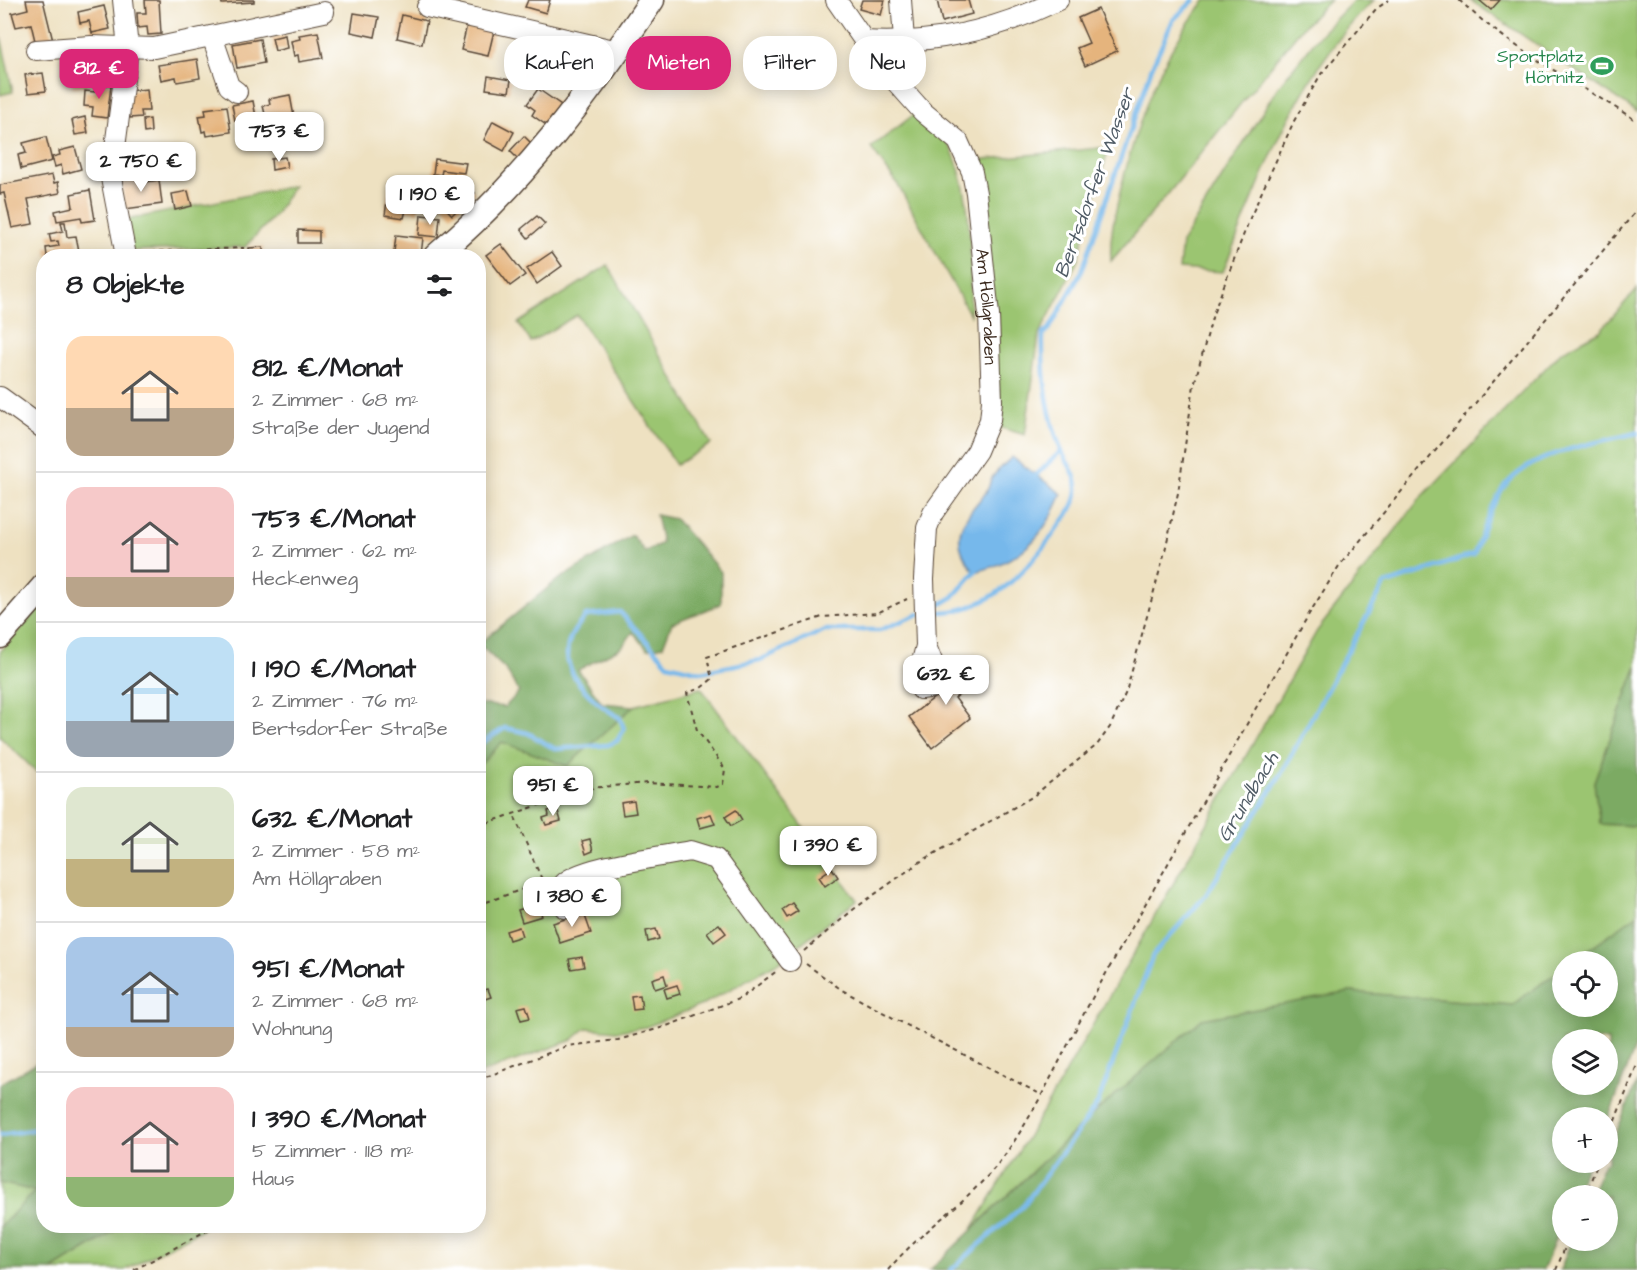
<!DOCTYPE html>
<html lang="de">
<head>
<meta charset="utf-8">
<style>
  :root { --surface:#fff; --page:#f6f6f6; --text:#202124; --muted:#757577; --line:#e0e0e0; --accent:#db2777 }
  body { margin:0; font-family:"Architects Daughter",sans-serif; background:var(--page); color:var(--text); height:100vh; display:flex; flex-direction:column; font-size:22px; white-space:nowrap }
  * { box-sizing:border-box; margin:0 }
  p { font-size:20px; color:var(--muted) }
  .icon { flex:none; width:33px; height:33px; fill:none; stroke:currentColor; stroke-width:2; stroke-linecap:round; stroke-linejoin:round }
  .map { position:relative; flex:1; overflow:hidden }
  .drawer { position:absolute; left:36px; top:249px; width:450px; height:984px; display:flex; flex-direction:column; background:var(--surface); border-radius:24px; box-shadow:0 3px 15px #0003 }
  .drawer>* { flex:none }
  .guide { position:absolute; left:504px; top:36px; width:570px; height:54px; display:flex; gap:12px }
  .tools { position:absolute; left:1552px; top:951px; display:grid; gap:12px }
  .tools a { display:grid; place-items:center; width:66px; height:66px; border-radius:50%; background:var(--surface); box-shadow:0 3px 15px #0003; font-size:30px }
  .price { position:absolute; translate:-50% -51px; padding:0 14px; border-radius:12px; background:#fff; color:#222; font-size:20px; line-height:39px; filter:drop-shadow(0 2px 3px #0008) }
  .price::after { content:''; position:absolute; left:50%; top:36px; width:18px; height:14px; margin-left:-9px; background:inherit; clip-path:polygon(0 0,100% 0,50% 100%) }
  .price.on { background:var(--accent); color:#fff }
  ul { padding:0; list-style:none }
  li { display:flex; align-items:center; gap:18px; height:150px; padding:0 30px }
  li+li { border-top:2px solid var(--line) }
  li span { display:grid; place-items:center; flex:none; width:168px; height:120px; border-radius:18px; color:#555 }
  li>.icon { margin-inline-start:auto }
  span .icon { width:72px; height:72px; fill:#fffc; stroke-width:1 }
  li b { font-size:26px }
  h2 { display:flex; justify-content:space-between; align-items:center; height:72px; padding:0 30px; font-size:26px }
  .tag { padding:0 21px; border-radius:24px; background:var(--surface); box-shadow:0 3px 15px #0003; font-size:21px; line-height:54px }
  .tag.on { background:var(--accent); color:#fff }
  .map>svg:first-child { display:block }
</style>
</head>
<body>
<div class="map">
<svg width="1637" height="1270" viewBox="0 0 1637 1270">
  <rect width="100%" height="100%" fill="#fff"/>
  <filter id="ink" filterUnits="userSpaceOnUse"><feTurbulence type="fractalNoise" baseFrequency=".0167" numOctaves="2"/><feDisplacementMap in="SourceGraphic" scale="12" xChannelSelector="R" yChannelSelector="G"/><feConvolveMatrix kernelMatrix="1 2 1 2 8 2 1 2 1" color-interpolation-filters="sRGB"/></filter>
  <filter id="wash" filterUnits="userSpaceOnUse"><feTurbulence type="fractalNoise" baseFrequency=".008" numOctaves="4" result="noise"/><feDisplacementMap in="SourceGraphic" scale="24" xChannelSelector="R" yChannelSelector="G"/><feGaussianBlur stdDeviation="1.35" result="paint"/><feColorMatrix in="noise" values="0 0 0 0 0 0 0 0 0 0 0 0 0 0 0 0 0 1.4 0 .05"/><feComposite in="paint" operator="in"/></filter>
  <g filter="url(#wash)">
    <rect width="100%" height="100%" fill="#eee1c1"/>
    <g fill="#9bc571" stroke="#6b7848" stroke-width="1.5">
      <path d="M1206,0H1330L1301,29L1168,194L1111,261C1109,234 1116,210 1122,184C1139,117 1161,53 1206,0Z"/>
      <path d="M1354,0H1374C1296,75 1263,175 1223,272L1179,269L1182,242L1278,87L1318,37Z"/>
      <polygon points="1470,0 1637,0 1637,112"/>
      <polygon points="0,32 13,92 0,95"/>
      <path d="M916,113C926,122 942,133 949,145C974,191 971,264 970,315L898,185L871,148Z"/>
      <polygon points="1109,147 1077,262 1039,335 1025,435 992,425 975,160"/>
      <polygon points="293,186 276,214 245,247 126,251 121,221"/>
      <polygon points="608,265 711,444 676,465 577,315 531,342 518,323"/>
      <polygon points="1637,289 1637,666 1594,782 1600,824 1637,826 1637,915 1572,961 1563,962 1563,968 1512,1005 1350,992 1084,1122 972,1229 1058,1086 1317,631 1419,500 1561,352 1600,331"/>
      <polygon points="43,604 43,778 0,737 0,652"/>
      <polygon points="701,688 857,900 799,945 787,947 781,961 702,1005 646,1027 616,1031 586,1028 572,1040 479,1074 479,766 502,742 567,766 634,706"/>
      <polygon points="0,1183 36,1191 0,1227"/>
      <polygon points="123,1226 208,1226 125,1270 52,1270"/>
    </g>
    <g fill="#7caa63" stroke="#5c6a40" stroke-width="1.5" fill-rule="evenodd">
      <polygon points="656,515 675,519 721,572 721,604 672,623 663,646 647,649 633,632 622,647 578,670 602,703 634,706 567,766 502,742 479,766 479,704 505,707 519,692 506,670 479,644 556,581 632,535 645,552 662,543"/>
      <polygon points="1637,666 1637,826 1600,824 1594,782"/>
      <path d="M1637,915V1042L1608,1119L1563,1118V1162L1588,1163L1573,1195L1563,1196V1220L1543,1270H930L1084,1122L1202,1019L1350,992L1512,1005L1563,968V1006H1608V962L1572,961ZM1563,1040H1608V1084H1563Z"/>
      <polygon points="43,1059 44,1226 123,1226 52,1270 0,1270 0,1227 35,1191 0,1183 0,1084"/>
      <polygon points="1637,1082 1637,1270 1560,1270 1571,1241 1608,1240 1608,1196 1590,1195 1604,1163 1608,1162 1608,1152"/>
    </g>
    <path fill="#76b8eb" stroke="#587184" stroke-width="1.5" d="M1012,457L1062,494C1044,537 1021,561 975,572C948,541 960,522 984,495C989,490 989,483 992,478C997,470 1006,463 1012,457Z"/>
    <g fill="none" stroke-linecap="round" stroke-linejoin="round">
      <g stroke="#76b8eb" stroke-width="4.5">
        <polyline points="1033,478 1061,451"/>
        <polyline points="929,611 953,597 979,567"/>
        <path d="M931,612C988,615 1024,574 1055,532C1064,519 1078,504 1077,488C1077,474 1066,462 1061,450C1047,414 1042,372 1043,334L1050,328L1082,271L1152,67L1173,20L1194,0"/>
        <path d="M478,745L505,728L528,733L555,749L608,745L617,741L624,729L620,718C596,704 556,672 570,639C573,630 580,623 586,616L620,612L668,664L701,672L760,660L825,630H880L919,614"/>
        <polyline points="0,1135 44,1128"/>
        <path d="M951,1270L1023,1206L1097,1105L1153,955L1206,895L1281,774L1384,585L1474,554C1482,532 1489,510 1502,490C1528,452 1595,443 1637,433"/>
      </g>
    </g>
    <g id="blocks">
      <g fill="#e5b47d">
        <polygon points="26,0 43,0 53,41 36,45 31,24 16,27 12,13 28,9"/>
        <polygon points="145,0 159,0 161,34 148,35 147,27 138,28 137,13 146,13"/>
        <polygon points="221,0 254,0 254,2 222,4"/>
        <polygon points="528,0 550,0 546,13 525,7"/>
        <polygon points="862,0 885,0 881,15 859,9"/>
        <polygon points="937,0 968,0 972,14 942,22"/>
        <polygon points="1479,0 1500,0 1491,10"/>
        <polygon points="104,6 110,29 92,33 89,21 80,23 78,12"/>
        <polygon points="1098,9 1117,51 1085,66 1077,48 1089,43 1078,18"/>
        <polygon points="354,13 379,17 375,37 351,32"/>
        <polygon points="402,15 427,21 422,44 397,38"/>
        <polygon points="467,25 494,31 488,56 461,50"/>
        <polygon points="318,32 323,58 299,62 298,55 294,56 291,41 300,39 299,35"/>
        <polygon points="285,35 287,48 275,51 272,38"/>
        <polygon points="260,39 264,63 237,68 233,44"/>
        <polygon points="539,42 565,47 560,70 534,66"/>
        <polygon points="78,50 97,50 97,69 87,69 87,87 72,87 73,69 78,69"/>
        <polygon points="197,59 200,78 177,82 176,77 161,80 158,65"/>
        <polygon points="43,73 46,91 28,93 25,75"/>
        <polygon points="488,76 511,80 509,92 486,89"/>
        <polygon points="96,84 111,85 107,118 92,116 93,107 84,106 85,91 95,92"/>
        <polygon points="147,89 149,111 141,111 142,117 130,118 127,91"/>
        <polygon points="538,89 564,107 549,127 532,115 535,110 527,104"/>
        <polygon points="290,95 295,122 271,127 270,122 267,122 263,106 270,104 269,99"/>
        <polygon points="253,101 256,117 250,118 252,131 245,132 243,120 235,121 232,105"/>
        <polygon points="227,106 231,132 207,136 206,131 202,132 199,116 206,115 205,109"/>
        <polygon points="85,117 88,133 75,135 72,120"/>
        <polygon points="150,119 151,132 144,133 143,120"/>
        <polygon points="493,121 514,132 504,151 484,140"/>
        <polygon points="524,136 534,146 520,161 510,151"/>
        <polygon points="46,137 52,161 21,169 18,155 26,153 23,143"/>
        <polygon points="75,147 81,169 63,174 61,165 55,167 52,157 60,155 59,151"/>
        <polygon points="285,157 287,167 272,170 271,159"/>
        <polygon points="435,159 466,163 464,173 442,170 441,175 433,174"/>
        <polygon points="52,175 54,183 58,182 60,193 28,199 33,224 12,228 4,193 0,194 0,185"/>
        <polygon points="458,175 475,193 452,215 441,203 447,198 437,187 449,177 452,180"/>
        <polygon points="145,176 146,182 159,180 162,204 125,209 121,179"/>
        <polygon points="389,187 420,193 418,212 406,210 404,218 385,215"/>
        <polygon points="90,190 95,220 82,222 81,217 57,221 55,211 73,207 71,194"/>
        <polygon points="188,191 192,206 175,210 172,194"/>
        <polygon points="421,215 440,217 438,237 419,235"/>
        <polygon points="537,216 545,224 528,238 521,229"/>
        <polygon points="61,222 65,222 67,237 76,236 80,256 47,256 46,248 59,246 58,241 51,242 49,234 63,231"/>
        <polygon points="298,230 319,231 319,243 298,243"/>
        <polygon points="396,235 423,238 421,255 394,252"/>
        <polygon points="501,244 525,275 510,286 486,255"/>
        <polygon points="263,247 263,256 249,256 249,248"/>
        <polygon points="552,252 562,266 537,284 527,269"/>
        <polygon points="970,659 983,677 955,698 970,718 932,748 909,717 943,691 938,684"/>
        <polygon points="553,782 555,791 544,794 541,785"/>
        <polygon points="634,801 636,813 623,815 621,803"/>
        <polygon points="557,808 561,821 546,825 543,818 549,816 548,811"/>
        <polygon points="736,810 742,820 731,826 725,817"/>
        <polygon points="711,814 715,824 700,828 697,818"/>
        <polygon points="807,834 818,847 803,858 793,844"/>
        <polygon points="590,839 593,851 586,854 582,841"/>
        <polygon points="832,868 838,877 825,886 819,877"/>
        <polygon points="792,903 798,911 787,918 782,910"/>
        <polygon points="538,904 542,916 522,922 518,910"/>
        <polygon points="584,913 591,933 560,943 553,923"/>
        <polygon points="719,924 726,933 714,942 707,932"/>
        <polygon points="519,927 522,936 509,940 506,931"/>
        <polygon points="656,929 659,939 648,942 646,931"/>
        <polygon points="582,957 584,967 571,969 569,959"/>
        <polygon points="664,975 667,985 655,989 652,979"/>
        <polygon points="677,985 680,994 667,998 664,989"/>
        <polygon points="488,989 491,997 479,1001 478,992"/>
        <polygon points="640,995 642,1009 633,1010 631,996"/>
        <polygon points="526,1006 530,1018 521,1020 517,1008"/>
      </g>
    </g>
  </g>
  <g filter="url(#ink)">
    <use href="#blocks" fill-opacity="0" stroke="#564536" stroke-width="1.5"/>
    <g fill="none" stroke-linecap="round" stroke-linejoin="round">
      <g stroke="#564536" stroke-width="22">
        <g id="minor">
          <polyline points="123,0 128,48 111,178 126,256"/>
          <path id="s1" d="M836,0L881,65L923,112L958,141L972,172L976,193L989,315L992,401L990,420L977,451L933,513L927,528L924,579L926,646L917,681L921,689L935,687L936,671L926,646"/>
          <polyline points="901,0 904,40"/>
          <polyline points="427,7 618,51"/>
          <polyline points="212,36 229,86 237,92"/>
          <path d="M864,41C931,45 998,30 1058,0"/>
          <polyline points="36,50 91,46 154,48 324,12"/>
          <polyline points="0,397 44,429"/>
          <path d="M565,908C563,900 559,892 563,885C573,867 667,856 690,851L716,859L790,961"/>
        </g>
      </g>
      <g stroke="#564536" stroke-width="27">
        <g id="major">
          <path d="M436,256C523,183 589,94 652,0"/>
          <polyline points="0,636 44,586"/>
        </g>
      </g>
      <g stroke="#564536" stroke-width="2" stroke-dasharray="4.5 4.5" stroke-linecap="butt">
        <path d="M1459,0C1511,49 1577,83 1637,121"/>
        <polyline points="142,252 244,248"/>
        <polyline points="478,826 589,788 648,783 717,787 723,784 725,769 697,730 687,693 701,688 712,679 707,657 822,617 877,613 907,599"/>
        <polyline points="478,905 543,882 513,813"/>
        <polyline points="804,951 854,909 920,862 1032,797 1097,745 1110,727 1126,692 1164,555 1178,493 1194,385 1213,314 1250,218 1294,121 1321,74 1376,9 1389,0"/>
        <polyline points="806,964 842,990 897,1020 1042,1095"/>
        <polyline points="478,1080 567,1046 618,1040 664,1027 741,998 778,970"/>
        <polyline points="1608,1138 1637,1065"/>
        <polyline points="1585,1196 1598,1162"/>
        <polyline points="134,1270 215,1226"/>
        <path d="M888,1270C923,1228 971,1201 1004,1156C1042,1103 1067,1042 1099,986C1169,862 1239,738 1309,614L1339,566L1637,210"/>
        <polyline points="1556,1270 1568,1240"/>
      </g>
      <use href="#minor" stroke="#fff" stroke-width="20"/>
      <use href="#major" stroke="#fff" stroke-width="24"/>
    </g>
  </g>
  <defs>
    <g id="stadium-bare" transform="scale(1.8)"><path d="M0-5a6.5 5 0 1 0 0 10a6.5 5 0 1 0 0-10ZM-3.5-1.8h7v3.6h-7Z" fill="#2e9e5b" stroke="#fff" stroke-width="2.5" paint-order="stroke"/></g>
  </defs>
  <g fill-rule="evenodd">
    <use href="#stadium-bare" x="1602" y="66"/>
  </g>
  <g text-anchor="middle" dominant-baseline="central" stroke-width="6" stroke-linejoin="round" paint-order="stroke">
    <g font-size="18" fill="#27864d" stroke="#fff" text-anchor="end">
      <text x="1584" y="56">Sportplatz<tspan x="1584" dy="21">Hörnitz</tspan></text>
    </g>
    <g font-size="18" fill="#3b2a1e" stroke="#fff">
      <text stroke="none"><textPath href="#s1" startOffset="357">Am Höllgraben</textPath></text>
    </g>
    <g font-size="20" font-style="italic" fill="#505c66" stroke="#fff">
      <text transform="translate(1095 183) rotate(-70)">Bertsdorfer Wasser</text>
      <text transform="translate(1248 797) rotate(-59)">Grundbach</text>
    </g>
  </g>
</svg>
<div class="tools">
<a><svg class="icon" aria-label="locate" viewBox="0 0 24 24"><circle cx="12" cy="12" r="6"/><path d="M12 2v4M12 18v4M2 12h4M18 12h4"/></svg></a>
<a><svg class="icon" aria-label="layers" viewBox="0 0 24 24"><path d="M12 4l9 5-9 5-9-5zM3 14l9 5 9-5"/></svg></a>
<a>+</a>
<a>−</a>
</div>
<b class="price on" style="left:99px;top:100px">812 €</b>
<b class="price" style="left:279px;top:163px">753 €</b>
<b class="price" style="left:141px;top:193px">2 750 €</b>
<b class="price" style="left:430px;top:226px">1 190 €</b>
<b class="price" style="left:946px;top:706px">632 €</b>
<b class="price" style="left:553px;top:817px">951 €</b>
<b class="price" style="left:828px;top:877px">1 390 €</b>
<b class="price" style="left:572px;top:928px">1 380 €</b>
<div class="guide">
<a class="tag">Kaufen</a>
<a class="tag on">Mieten</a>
<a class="tag">Filter</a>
<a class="tag">Neu</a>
</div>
<section class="drawer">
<h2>8 Objekte<svg class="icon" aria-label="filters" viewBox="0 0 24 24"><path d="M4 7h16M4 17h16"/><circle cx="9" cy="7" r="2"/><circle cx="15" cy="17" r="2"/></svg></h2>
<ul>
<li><span style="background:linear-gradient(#ffd9b3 60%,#b9a48a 0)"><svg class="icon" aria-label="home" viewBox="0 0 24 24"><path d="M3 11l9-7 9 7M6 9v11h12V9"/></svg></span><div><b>812 €/Monat</b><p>2 Zimmer · 68 m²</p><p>Straße der Jugend</p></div></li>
<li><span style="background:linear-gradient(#f6c9c9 75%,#b9a48a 0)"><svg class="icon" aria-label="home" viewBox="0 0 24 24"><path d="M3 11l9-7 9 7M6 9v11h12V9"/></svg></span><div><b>753 €/Monat</b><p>2 Zimmer · 62 m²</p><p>Heckenweg</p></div></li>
<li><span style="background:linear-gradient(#bfe0f5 70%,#9aa5b1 0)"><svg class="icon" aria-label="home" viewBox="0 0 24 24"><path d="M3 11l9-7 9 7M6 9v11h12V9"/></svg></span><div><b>1 190 €/Monat</b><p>2 Zimmer · 76 m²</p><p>Bertsdorfer Straße</p></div></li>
<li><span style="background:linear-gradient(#dfe7d0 60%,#c2b280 0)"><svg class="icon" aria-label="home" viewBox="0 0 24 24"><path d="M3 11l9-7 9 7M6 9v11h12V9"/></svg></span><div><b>632 €/Monat</b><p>2 Zimmer · 58 m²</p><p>Am Höllgraben</p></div></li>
<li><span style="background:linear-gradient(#a9c7e8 75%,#b9a48a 0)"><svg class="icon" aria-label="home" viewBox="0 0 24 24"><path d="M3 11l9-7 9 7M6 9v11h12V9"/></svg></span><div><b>951 €/Monat</b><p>2 Zimmer · 68 m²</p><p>Wohnung</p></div></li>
<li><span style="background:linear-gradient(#f6c9c9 75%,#8fb573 0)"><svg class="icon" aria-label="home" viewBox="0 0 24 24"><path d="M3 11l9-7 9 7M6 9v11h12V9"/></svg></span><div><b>1 390 €/Monat</b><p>5 Zimmer · 118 m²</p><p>Haus</p></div></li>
</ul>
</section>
</div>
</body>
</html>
